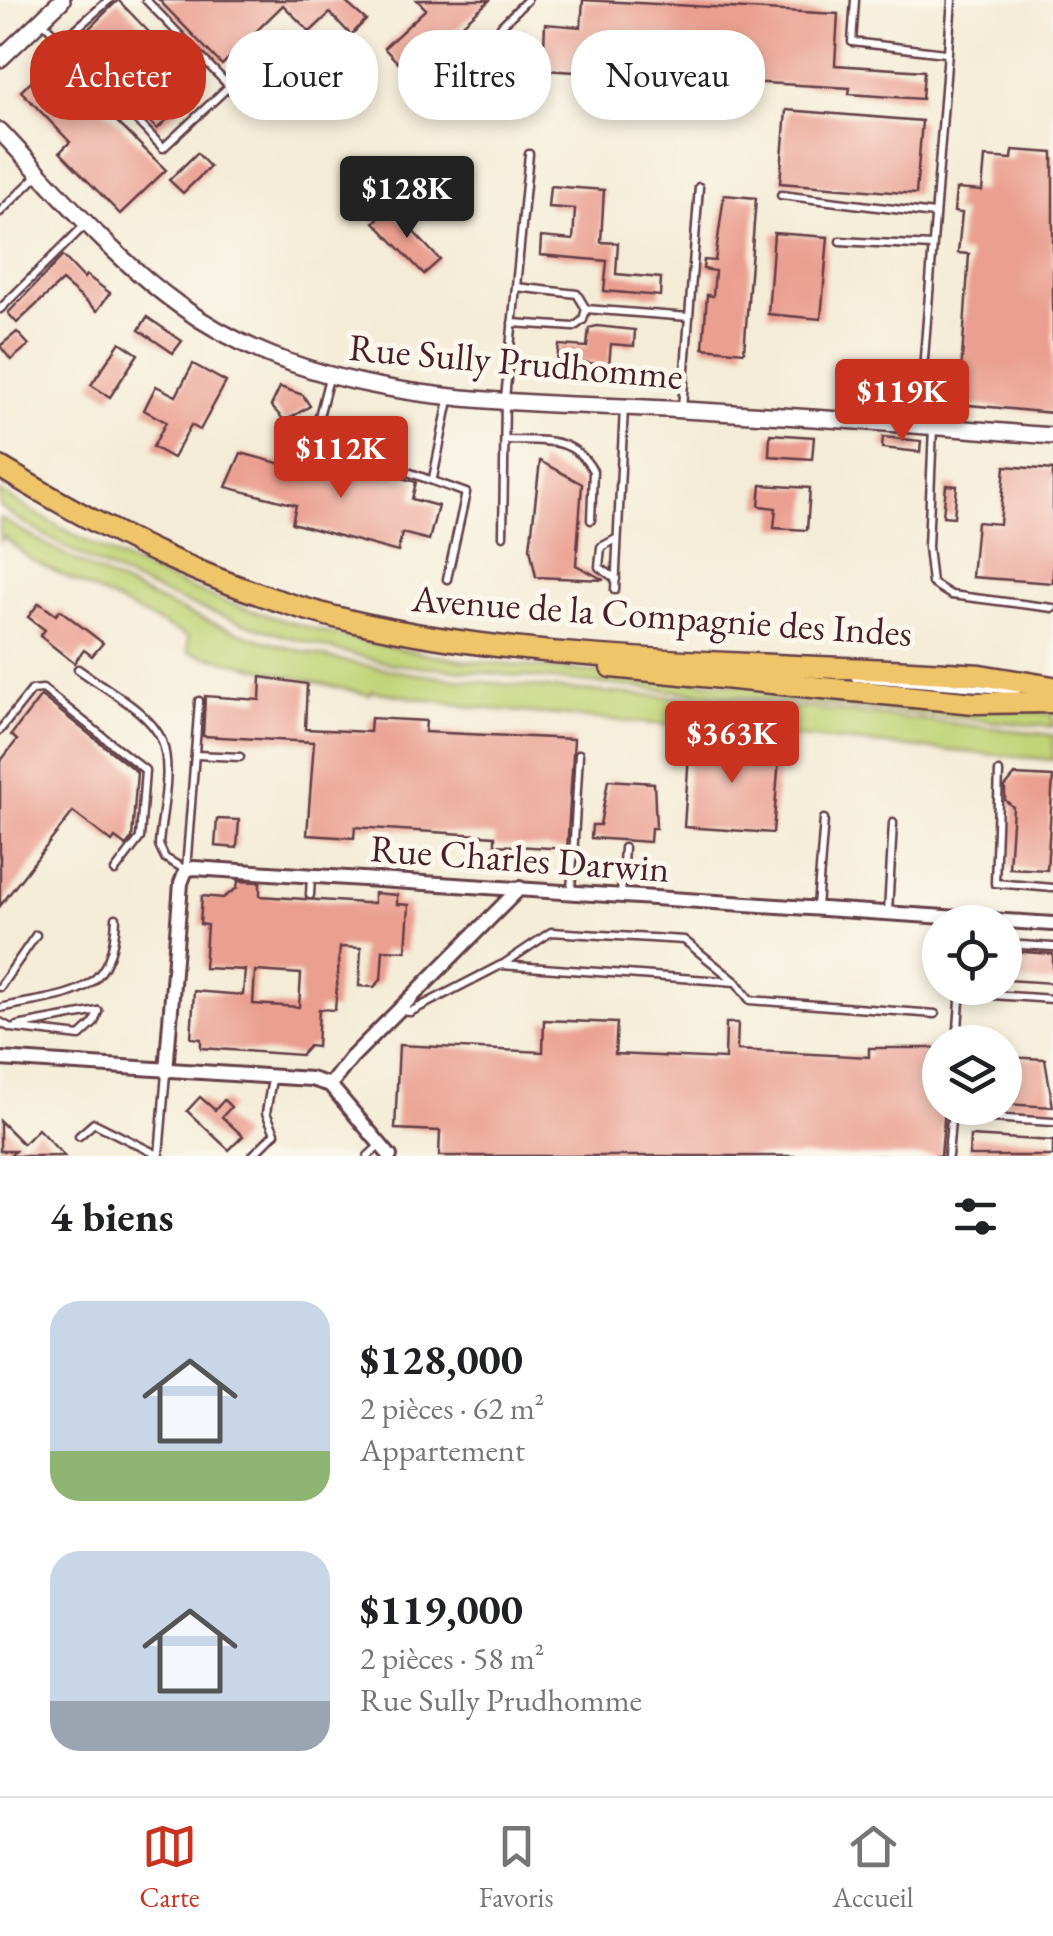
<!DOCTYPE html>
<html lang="fr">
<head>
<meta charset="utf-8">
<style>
  :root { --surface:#fff; --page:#f2f2f2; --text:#202124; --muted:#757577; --line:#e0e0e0; --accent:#c8321e }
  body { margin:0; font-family:"EB Garamond",serif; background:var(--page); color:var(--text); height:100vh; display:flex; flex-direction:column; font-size:38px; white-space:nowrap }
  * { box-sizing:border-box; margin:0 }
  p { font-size:32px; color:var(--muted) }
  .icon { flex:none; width:55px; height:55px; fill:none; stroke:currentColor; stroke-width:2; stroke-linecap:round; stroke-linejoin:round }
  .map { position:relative; height:1156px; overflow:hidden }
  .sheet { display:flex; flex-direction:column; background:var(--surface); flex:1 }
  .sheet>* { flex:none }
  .top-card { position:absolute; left:30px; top:30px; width:995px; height:90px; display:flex; gap:20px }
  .fabs { position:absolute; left:922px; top:905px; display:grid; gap:20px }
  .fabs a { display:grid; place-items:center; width:100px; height:100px; border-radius:50%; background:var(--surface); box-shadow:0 5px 15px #0003; font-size:50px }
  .price { position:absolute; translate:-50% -85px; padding:0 22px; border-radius:10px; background:var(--accent); color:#fff; font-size:32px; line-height:65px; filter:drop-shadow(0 2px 5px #0008) }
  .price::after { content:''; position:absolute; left:50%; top:60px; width:30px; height:22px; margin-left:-15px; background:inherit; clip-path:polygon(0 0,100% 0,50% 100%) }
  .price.selected { background:#222; color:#fff }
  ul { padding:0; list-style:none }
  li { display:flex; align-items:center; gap:30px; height:250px; padding:0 50px }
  li span { display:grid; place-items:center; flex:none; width:280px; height:200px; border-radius:30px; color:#555 }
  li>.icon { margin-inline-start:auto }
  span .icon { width:120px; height:120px; fill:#fffc; stroke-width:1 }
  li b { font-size:42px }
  h2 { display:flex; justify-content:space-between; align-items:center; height:120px; padding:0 50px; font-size:42px }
  .chip { padding:0 35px; border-radius:40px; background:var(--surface); box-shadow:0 5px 15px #0003; font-size:35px; line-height:90px }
  .chip.selected { background:var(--accent); color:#fff }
  .tab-bar { display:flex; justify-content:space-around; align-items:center; height:140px; border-top:2px solid var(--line); background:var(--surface); font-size:28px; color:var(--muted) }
  .tab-bar a { display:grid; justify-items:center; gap:5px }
  .tab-bar .selected { color:var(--accent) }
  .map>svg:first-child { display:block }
</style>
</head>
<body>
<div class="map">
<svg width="1053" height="1156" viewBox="0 0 1053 1156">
  <rect width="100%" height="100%" fill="#fbf7ec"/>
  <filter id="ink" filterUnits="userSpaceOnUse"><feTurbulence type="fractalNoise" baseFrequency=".01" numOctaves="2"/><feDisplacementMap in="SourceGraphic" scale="20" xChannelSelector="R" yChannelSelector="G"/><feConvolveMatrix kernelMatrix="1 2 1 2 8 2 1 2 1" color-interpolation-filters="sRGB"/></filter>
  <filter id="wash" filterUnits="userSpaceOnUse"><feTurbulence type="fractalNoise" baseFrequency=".0048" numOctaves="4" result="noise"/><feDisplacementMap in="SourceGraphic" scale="40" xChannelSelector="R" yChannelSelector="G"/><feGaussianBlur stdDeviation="2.25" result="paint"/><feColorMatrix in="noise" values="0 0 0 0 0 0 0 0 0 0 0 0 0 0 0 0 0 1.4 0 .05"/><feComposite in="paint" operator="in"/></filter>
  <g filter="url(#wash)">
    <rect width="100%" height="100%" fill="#f4ecd7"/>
    <g fill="#c1d477" stroke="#867a51" stroke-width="2.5">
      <path d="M0,492C149,585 294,634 467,661L1035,712L1053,714V727L392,664C253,632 119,588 0,507Z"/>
      <path d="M0,518C80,565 163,608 252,637C392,682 539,687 685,698C808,707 930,720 1053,735V760L479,708L372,691L370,695L188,652V637L30,559L4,537L0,542Z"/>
    </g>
    <g id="blocks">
      <g fill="#ea9f90" fill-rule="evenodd">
        <polygon points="118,0 202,87 157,129 74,43"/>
        <polygon points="159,0 343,0 366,20 351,35 330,13 310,32 283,5 222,65"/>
        <polygon points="417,0 490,0 449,36 487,76 447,114 384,48 426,9"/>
        <polygon points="583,0 838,14 835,65 924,71 922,99 849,94 850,88 543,70 545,24 581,27"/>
        <polygon points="54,60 166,170 120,214 60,152 70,142 21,91"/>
        <polygon points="786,110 922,121 916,194 780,183"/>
        <polygon points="1013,150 1053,153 1053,413 959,404 969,254 958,253 962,213 954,212 956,189 982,191 985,157 1012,159"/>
        <polygon points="197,153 210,167 183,193 169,180"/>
        <polygon points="550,186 604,190 601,242 618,243 616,274 661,278 660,296 604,291 607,261 540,255 541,237 573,240 575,209 548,207"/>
        <polygon points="724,195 756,198 744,352 703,348 707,295 713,296 715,271 703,269 704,260 715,261"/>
        <polygon points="390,207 440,260 424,274 374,222"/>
        <polygon points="774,233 828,237 821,319 768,314"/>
        <polygon points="63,256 84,278 86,275 110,293 97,311 62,281 17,323 8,313"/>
        <polygon points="147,317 182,341 173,353 139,330"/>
        <polygon points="597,326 635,330 634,346 611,344 609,365 557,360 559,345 587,347 589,328"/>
        <polygon points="17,332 29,345 11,360 0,346"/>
        <polygon points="120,342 138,354 110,397 91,385"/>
        <polygon points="193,364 226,382 200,430 191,425 173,458 153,447 166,422 144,410 156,386 176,396"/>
        <polygon points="280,387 303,395 310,406 285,421 271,406"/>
        <polygon points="770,434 814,437 812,459 769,456"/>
        <polygon points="883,437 921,441 920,452 882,448"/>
        <polygon points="241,453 341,480 346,462 416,482 412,499 438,506 429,540 402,533 398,552 292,523 296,505 226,487"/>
        <polygon points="540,461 582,484 576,565 604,580 536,577 530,548"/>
        <polygon points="1005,466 1053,470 1053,583 972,577 977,522 1000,524"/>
        <polygon points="761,485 810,488 807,530 774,528 776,508 759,506"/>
        <polygon points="946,485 957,486 954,517 943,516"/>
        <polygon points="39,603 56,615 60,610 103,643 92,656 84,650 74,663 40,636 45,630 28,617"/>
        <polygon points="261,677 307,684 305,729 370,732 371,718 426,721 425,732 574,739 567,849 495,845 495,836 355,827 354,838 307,835 314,742 203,736 205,696 260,700"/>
        <polygon points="41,696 137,772 132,838 126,846 115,838 112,842 73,812 0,906 0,762 17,740 11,735"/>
        <polygon points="690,739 780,746 773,833 684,827"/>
        <polygon points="1015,775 1053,777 1047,870 1009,868 1013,807 1005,800 1005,787"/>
        <polygon points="608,780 654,783 656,828 651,828 650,842 591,838 592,825 600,825"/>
        <polygon points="217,819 239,820 237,848 215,846"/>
        <path d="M238,881L260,882V896L364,903H374V893L397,895V904L409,905L406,951L383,950L381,980L374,987L359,986L361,948L340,947L335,1010L319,1009L317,1047L309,1046L301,1055L201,1048V1039L191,1038L194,991L243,995L245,970L204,968L207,925L200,924L202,896L223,898L237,888ZM255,971L301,974L299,1007L253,1004Z"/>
        <polygon points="1009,951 1053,954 1053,983 1007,980"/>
        <polygon points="544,1020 617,1023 615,1054 725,1059 726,1023 738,1023 737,1050 869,1057 869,1048 935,1048 940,1052 940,1108 945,1108 941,1156 439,1156 440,1131 395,1129 399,1045 543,1052"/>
        <polygon points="1005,1057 1045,1059 1053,1107 1005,1104"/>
        <polygon points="200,1097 215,1110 224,1100 231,1107 222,1117 243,1136 229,1150 187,1111"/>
        <polygon points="0,1121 23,1144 38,1129 64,1156 10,1156 15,1151 0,1151"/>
        <polygon points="970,1136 1053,1141 1053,1156 969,1156"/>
      </g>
    </g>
  </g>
  <g filter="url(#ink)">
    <use href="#blocks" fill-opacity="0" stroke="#643e45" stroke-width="2.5"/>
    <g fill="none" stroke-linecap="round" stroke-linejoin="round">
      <g stroke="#643e45" stroke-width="11">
        <g id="service">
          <polyline points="146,0 230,87"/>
          <polyline points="855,0 852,42 945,53"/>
          <polyline points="42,21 163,148 284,35"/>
          <polyline points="501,26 527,0"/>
          <polyline points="61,42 109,0"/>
          <polyline points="781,195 934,214"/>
          <polyline points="0,212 39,174"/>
          <polyline points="840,241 932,246"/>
          <polyline points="0,309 87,223"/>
          <polyline points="586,309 689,317"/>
          <polyline points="512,323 574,327 583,320 586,309 577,294 516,287"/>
          <polyline points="329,378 318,420 325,442 466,493 447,579"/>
          <polyline points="682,408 699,187"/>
          <polyline points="919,422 952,0"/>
          <polyline points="933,427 928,547 932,583 951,595 1053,608"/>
          <path d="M505,440C542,441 573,435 593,471L591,520"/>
          <polyline points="433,478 449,400"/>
          <polyline points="503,536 505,399 529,154"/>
          <polyline points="616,579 599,567 601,547 616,539"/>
          <polyline points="615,590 624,408"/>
          <path d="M78,669C102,687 151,712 162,741C173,771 161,814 159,845L165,858L186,870L199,701"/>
          <polyline points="855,678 1017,691"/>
          <polyline points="0,730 32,690 43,689 145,770 140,838 115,871"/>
          <polyline points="196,755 240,757"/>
          <polyline points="999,772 995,883 1053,888"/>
          <polyline points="571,892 579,754"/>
          <polyline points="310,895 311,876"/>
          <polyline points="621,895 624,848"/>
          <polyline points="817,907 824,819"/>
          <polyline points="888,912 893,823"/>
          <polyline points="1005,944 1053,947"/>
          <polyline points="502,965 551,932 684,940 735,981"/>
          <polyline points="0,987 36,935"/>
          <polyline points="986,988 992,995 1053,999"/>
          <path d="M0,1008C66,993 113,1000 116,918"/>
          <polyline points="399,1011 410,1012 501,965 736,982 750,1000 935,1014"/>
          <polyline points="0,1022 11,1028 80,1036 94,1023 98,1011"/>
          <polyline points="17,1026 98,1011"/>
          <polyline points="957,1042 961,988"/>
          <polyline points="976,1117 1053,1122"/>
          <polyline points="79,1136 94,1123 160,1156"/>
          <polyline points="159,1155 166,1073"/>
          <polyline points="252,1156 275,1133 266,1113 272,1079"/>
          <polyline points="368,1156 380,1145"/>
          <polyline points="948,1156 952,1108"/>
        </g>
      </g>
      <g stroke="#643e45" stroke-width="18">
        <g id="minor">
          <polyline points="0,1059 311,1079 330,1085 390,1156"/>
          <polyline points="166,1072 181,883 186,870 194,868 1053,924"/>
          <polyline points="330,1085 351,1058 520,888"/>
        </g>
      </g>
      <g stroke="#643e45" stroke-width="20">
        <g id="tertiary">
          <polyline points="0,59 62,0"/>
          <path d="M0,131C56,190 112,257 179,305C322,410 514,400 683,410C806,417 930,426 1053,436"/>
        </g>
      </g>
      <g stroke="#643e45" stroke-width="25">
        <g id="primary">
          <path d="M0,467C113,536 229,594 360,623C556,667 779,661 980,675L1053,687"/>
          <polyline points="611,667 974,703 1053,702"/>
        </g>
      </g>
      <use href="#service" stroke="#fff" stroke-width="6"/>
      <use href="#minor" stroke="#fff" stroke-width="12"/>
      <use href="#tertiary" stroke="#fff" stroke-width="15"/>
      <use href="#primary" stroke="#f0c469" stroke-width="20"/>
    </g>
  </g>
  <g text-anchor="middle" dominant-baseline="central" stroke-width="10" stroke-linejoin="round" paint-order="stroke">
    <g font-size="38" fill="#4a1f2b" stroke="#fbf7ec">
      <text transform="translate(516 361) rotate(5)">Rue Sully Prudhomme</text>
      <text transform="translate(662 615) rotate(4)">Avenue de la Compagnie des Indes</text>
      <text transform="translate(520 858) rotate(4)">Rue Charles Darwin</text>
    </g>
  </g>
</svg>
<div class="fabs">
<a><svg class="icon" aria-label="locate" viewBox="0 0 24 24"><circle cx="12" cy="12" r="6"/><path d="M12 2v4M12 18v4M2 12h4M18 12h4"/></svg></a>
<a><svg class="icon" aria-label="layers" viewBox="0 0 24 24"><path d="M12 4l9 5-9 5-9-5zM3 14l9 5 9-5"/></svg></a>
</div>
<b class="price selected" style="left:407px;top:241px">$128K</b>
<b class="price" style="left:902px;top:444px">$119K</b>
<b class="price" style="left:341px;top:501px">$112K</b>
<b class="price" style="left:732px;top:786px">$363K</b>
<div class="top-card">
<a class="chip selected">Acheter</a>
<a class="chip">Louer</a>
<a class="chip">Filtres</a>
<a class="chip">Nouveau</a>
</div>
</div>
<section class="sheet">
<h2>4 biens<svg class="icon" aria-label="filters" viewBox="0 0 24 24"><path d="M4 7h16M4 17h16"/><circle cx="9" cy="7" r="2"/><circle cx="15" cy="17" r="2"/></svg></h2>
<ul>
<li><span style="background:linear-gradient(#c9d6e8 75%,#8fb573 0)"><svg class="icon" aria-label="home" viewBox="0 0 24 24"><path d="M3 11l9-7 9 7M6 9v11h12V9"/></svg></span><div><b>$128,000</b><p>2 pièces · 62 m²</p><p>Appartement</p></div></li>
<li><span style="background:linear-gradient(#c9d6e8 75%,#9aa5b1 0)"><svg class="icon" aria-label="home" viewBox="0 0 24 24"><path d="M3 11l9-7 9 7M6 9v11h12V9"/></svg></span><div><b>$119,000</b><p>2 pièces · 58 m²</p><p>Rue Sully Prudhomme</p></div></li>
</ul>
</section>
<nav class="tab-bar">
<a class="selected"><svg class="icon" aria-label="map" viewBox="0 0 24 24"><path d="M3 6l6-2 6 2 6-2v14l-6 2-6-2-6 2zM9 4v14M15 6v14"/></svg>Carte</a>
<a><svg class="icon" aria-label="saved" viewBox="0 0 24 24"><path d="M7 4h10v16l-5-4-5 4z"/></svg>Favoris</a>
<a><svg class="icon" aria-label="home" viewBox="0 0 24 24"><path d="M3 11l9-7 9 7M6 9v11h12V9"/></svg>Accueil</a>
</nav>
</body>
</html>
